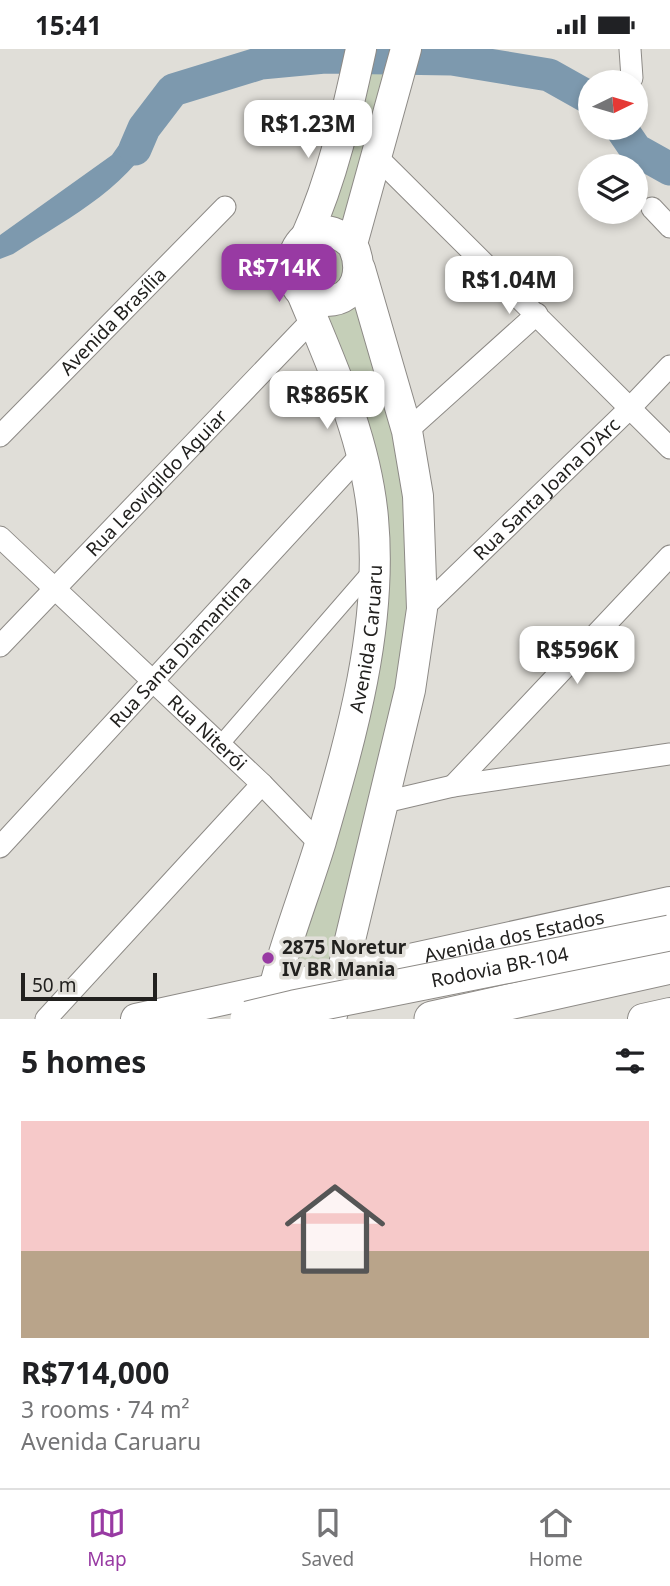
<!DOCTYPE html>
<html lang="en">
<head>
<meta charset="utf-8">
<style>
  :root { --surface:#fff; --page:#f2f2f2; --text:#202124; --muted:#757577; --line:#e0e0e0; --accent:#983aa3 }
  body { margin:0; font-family:"Noto Sans",sans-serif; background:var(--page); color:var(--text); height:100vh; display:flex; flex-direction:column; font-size:26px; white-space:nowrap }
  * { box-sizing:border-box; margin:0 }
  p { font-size:23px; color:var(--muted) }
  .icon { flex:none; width:38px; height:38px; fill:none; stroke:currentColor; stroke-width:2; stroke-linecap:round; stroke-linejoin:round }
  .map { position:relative; height:970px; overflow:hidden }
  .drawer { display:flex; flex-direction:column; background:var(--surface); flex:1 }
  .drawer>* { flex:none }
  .needle { width:46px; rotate:85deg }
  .buttons { position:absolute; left:578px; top:21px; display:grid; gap:14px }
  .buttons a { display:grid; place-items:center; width:70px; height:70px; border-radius:50%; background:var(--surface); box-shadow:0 4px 10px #0003; font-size:35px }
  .scale { position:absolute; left:21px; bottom:18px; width:136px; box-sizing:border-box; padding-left:7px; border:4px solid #22211f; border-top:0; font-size:19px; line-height:24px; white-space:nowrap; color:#22211f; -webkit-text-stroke:5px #e0ded8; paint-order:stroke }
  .price { position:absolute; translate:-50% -60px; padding:0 16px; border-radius:14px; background:#fff; color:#222; font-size:23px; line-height:46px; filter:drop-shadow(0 2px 4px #0008) }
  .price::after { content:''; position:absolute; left:50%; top:42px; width:21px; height:16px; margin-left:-10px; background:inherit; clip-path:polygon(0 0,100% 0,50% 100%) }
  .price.current { background:var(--accent); color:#fff }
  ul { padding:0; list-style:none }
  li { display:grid; align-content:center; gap:14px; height:371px; padding:0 21px }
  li+li { border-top:2px solid var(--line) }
  li span { display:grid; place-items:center; height:217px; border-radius:0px; color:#555 }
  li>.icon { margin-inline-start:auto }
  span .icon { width:126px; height:126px; fill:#fffc; stroke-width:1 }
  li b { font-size:30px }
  h2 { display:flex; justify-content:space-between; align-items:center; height:84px; padding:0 21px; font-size:30px }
  .status { display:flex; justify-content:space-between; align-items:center; height:49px; padding:0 35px; background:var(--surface); direction:ltr }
  .status svg { height:19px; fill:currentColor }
  .tab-bar { display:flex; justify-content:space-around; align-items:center; height:98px; border-top:2px solid var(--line); background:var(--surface); font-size:19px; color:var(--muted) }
  .tab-bar a { display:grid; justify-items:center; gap:4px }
  .tab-bar .current { color:var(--accent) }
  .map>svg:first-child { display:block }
</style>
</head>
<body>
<div class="status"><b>15:41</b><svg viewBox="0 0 49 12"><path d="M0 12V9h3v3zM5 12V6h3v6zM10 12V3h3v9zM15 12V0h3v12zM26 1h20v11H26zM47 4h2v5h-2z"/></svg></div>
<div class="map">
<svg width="670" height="970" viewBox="0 0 670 970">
  <rect width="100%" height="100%" fill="#e0ded8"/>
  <g fill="#c5cfb8">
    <polygon points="366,0 398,0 351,188 326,179"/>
    <polygon points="338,190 352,234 305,241 298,204"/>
    <polygon points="353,245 402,382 418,544 336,921 283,932 378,503 311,253"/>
  </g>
  <path fill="#7d99ae" d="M148,55L167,69C130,139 76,164 13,205L0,210V186L112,106Z"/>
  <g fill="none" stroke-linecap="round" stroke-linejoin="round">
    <g stroke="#7d99ae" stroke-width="33">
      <polyline points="621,79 636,101 670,120"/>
      <polyline points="135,100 144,79 173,41 261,14 325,8 452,10 549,26 590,49"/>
    </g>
    <g stroke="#8d8a86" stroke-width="18">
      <polyline id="pedestrian" points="220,696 371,522"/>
    </g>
    <g stroke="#8d8a86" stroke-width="23">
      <g id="minor">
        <polyline points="630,0 632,29"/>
        <polyline points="376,107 670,399"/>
        <polyline points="652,159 670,178"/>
        <polyline points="407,382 537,265"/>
        <path id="s1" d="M0,387L225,158"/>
        <path id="s2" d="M0,488L262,735L320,795"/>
        <path id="s3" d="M422,560L630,359L670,317"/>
        <path id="s4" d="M0,597L313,270"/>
        <polyline points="453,737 670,507"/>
        <polyline points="385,753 453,737 670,705"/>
        <path id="s5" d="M0,798L361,406"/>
        <polyline points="46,970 262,735"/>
      </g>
    </g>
    <g stroke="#8d8a86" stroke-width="32">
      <g id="secondary">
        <path d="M306,188C333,128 347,64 361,0"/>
        <path d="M352,195C294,146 264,253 327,252C359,251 364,218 352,195L406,0"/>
        <path id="s6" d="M136,970L670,853"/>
        <path id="s7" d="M267,970C279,909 303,851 321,792C351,688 383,579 373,469C366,390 331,314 301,242"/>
        <polyline points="331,970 410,641 422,560 418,447 407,382 360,220"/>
        <polyline points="643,970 670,964"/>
      </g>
    </g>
    <g stroke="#8d8a86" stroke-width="37">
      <polyline id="trunk" points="432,970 670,917"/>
    </g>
    <use href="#pedestrian" stroke="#fff" stroke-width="16"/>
    <use href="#minor" stroke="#fff" stroke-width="21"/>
    <use href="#secondary" stroke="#fff" stroke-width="30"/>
    <use href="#trunk" stroke="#fff" stroke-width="35"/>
    <g stroke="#8d8a86" stroke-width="37" stroke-linecap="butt">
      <g id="trunk-bridge">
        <path id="s8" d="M248,970L294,959L670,884"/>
      </g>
    </g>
    <use href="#trunk-bridge" stroke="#fff" stroke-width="35"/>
  </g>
  <circle fill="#983aa3" stroke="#e0ded8" stroke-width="2.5" cx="268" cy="909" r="7"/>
  <g text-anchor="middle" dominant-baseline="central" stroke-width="7" stroke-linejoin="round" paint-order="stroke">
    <g font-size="19" fill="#22211f" stroke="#e0ded8">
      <text stroke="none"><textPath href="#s1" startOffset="161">Avenida Brasília</textPath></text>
      <text stroke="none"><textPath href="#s4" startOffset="226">Rua Leovigildo Aguiar</textPath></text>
      <text stroke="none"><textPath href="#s3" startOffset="173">Rua Santa Joana D'Arc</textPath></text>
      <text stroke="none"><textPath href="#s7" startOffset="394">Avenida Caruaru</textPath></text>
      <text stroke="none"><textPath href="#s5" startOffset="266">Rua Santa Diamantina</textPath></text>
      <text stroke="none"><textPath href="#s2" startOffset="285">Rua Niterói</textPath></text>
      <text stroke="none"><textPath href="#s6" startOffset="387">Avenida dos Estados</textPath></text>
      <text stroke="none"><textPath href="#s8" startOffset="257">Rodovia BR-104</textPath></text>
    </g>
    <g font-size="19" font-weight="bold" fill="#22211f" stroke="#e0ded8" text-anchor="start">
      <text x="282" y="898">2875 Noretur<tspan x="282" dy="22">IV BR Mania</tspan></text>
    </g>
  </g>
</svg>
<div class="buttons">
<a><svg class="needle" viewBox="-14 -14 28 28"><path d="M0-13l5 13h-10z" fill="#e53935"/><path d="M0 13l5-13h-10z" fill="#757577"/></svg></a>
<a><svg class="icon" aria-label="layers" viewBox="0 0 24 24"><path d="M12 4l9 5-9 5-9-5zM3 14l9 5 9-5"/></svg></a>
</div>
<div class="scale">50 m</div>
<b class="price" style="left:308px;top:111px">R$1.23M</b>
<b class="price current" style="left:279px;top:255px">R$714K</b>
<b class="price" style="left:509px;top:267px">R$1.04M</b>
<b class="price" style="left:327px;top:382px">R$865K</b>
<b class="price" style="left:577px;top:637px">R$596K</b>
</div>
<section class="drawer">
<h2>5 homes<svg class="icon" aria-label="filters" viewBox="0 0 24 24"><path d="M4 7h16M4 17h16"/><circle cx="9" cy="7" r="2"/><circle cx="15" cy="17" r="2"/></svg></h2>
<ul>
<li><span style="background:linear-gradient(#f6c9c9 60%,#b9a48a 0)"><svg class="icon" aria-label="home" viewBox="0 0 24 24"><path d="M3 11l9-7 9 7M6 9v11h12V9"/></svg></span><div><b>R$714,000</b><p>3 rooms · 74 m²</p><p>Avenida Caruaru</p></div></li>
</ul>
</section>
<nav class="tab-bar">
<a class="current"><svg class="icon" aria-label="map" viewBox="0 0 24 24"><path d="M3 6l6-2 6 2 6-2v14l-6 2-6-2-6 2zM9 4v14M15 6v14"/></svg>Map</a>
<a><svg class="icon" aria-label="saved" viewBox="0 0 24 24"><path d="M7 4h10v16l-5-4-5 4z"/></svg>Saved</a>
<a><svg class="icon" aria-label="home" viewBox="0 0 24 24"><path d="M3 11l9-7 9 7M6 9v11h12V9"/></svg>Home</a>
</nav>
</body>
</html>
